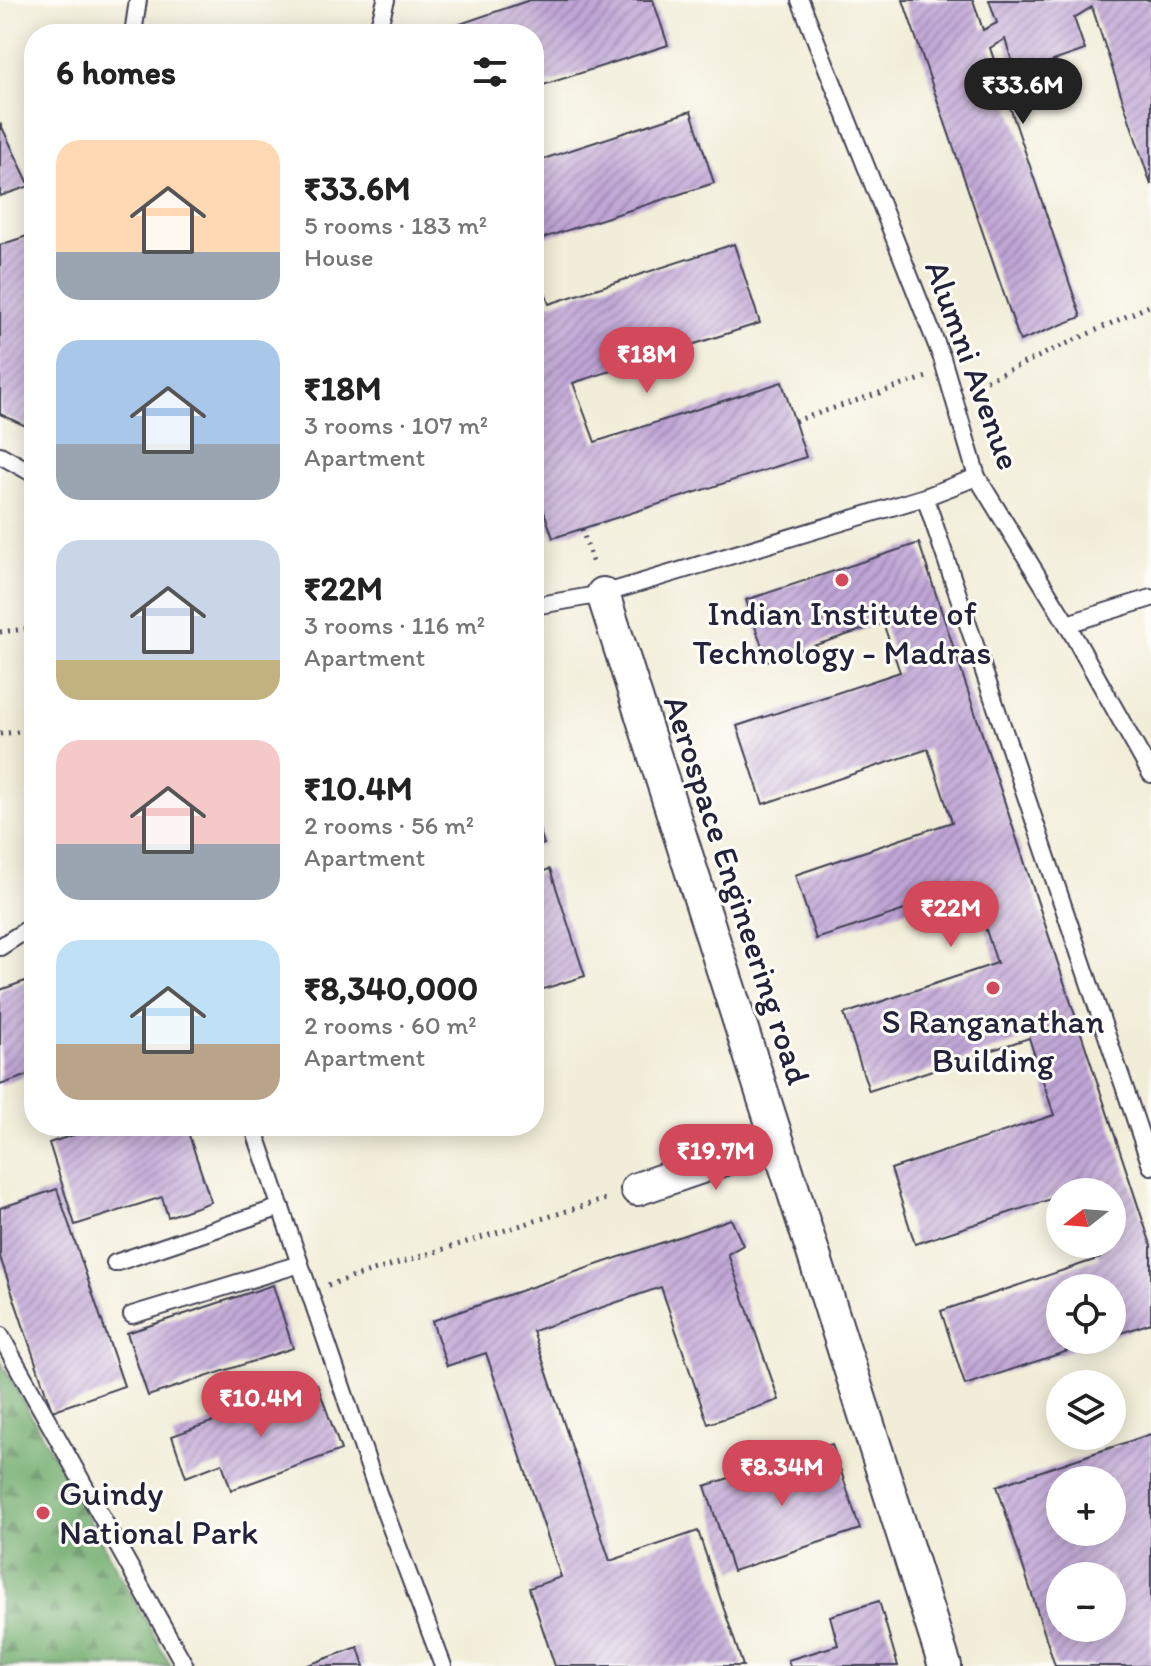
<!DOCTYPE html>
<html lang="en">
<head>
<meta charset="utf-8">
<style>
  :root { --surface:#fff; --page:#f6f6f6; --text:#222; --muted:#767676; --accent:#d1495b }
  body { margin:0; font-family:Itim,sans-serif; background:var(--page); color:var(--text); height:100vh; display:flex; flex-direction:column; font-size:30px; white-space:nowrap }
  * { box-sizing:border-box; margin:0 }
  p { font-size:26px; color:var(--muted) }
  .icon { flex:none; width:44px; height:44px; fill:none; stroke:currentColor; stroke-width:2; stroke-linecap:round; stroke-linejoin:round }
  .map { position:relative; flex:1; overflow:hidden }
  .side { position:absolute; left:24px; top:24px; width:520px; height:1112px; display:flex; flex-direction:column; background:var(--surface); border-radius:32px; box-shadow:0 4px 20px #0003 }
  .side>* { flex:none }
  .needle { width:52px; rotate:253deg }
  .buttons { position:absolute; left:1046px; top:1178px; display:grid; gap:16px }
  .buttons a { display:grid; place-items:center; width:80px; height:80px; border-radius:50%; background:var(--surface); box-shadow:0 4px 20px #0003; font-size:40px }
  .price { position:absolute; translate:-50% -68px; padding:0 18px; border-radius:28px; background:var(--accent); color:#fff; font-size:26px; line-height:52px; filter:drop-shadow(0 2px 4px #0008) }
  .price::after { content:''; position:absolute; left:50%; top:48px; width:24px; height:18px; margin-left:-12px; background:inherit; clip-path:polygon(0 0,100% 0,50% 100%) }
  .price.active { background:#222; color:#fff }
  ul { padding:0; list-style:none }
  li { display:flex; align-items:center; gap:24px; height:200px; padding:0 32px }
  li span { display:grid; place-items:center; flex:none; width:224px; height:160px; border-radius:24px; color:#555 }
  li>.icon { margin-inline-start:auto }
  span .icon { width:96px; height:96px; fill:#fffc; stroke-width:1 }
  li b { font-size:34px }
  h2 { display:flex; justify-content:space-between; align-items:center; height:96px; padding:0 32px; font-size:34px }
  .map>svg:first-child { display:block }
</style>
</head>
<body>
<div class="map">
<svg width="1151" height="1666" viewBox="0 0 1151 1666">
  <defs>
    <pattern id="forest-firs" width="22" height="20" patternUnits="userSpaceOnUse" patternTransform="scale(2)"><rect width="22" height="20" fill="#6eaa6b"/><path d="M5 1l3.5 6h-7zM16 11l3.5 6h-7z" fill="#5a8a59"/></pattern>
    <pattern id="building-hatch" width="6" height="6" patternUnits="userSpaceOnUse" patternTransform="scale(2)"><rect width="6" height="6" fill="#c0a6d6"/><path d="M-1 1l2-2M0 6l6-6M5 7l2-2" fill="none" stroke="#9c87af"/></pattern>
  </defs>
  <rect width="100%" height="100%" fill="#fdfcf7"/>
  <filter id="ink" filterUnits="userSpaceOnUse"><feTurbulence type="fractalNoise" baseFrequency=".0125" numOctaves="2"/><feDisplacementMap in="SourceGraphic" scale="16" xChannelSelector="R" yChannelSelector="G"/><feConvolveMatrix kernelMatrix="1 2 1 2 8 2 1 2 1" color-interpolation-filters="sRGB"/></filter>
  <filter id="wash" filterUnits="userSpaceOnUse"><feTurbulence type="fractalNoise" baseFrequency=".006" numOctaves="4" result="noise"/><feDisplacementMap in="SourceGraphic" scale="32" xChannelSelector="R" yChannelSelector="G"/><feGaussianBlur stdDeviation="1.8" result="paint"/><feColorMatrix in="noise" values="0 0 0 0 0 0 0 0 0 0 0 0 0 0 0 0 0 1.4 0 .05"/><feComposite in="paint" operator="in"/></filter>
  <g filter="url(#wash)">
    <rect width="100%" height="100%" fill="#f2edd8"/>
    <polygon fill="url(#forest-firs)" stroke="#486653" stroke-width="2" points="0,1360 171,1666 0,1666"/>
    <g id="blocks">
      <g fill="url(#building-hatch)" fill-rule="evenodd">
        <polygon points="530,0 653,0 668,45 534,88 534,34 431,34"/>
        <polygon points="903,0 973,0 983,30 997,23 989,0 1151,0 1151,185 1092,7 1074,18 1085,50 1016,74 1005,39 990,48 1081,317 1020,341"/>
        <polygon points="691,111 714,183 534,241 534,162"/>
        <polygon points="0,123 30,186 0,196"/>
        <polygon points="27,236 34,258 34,430 0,414 0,245"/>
        <polygon points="734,244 760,323 573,383 595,442 782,382 806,457 553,538 534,482 534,259 549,304"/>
        <polygon points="919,543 1151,1245 1151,1323 1112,1336 1112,1288 1060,1288 1060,1340 1098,1341 965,1385 941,1311 1100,1258 1095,1244 1112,1244 1112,1192 1078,1192 1077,1190 1060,1192 1060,1196 915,1244 891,1169 1054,1115 1029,1038 869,1091 844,1014 997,963 972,888 816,939 795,875 952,822 928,749 763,804 737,726 900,672 883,623 767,661 746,600"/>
        <polygon points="535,816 544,844 534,847 534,817"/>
        <polygon points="550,869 585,976 534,992 534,874"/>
        <polygon points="34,978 34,1073 0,1085 0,990"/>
        <polygon points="101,1126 186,1126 211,1202 168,1217 162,1197 75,1225 49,1143"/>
        <polygon points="57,1189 124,1386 52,1411 0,1257 0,1208"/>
        <polygon points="731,1219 743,1245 728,1254 779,1400 708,1424 661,1287 533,1331 610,1561 698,1531 743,1666 555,1666 529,1588 561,1577 486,1353 447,1366 432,1321"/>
        <polygon points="273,1285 293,1348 148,1396 127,1333"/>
        <polygon points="317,1384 341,1450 231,1490 222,1463 186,1477 172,1436"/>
        <path d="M1151,1434V1666H1055L997,1486ZM1060,1480H1112V1532H1060ZM1060,1576H1112V1628H1060Z"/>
        <polygon points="832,1444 860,1529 733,1571 705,1486"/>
        <polygon points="879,1601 898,1666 790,1666 788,1660 838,1645 830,1616"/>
        <polygon points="358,1647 364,1666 305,1666"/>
      </g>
    </g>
  </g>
  <g filter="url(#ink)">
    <use href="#blocks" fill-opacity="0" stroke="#414053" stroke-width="2"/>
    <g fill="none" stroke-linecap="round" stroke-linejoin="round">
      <g stroke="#414053" stroke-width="20">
        <g id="service">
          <polyline points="800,0 942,358 977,477 1067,624 1151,774"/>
          <polyline points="380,22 386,0"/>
          <polyline points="133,34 138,0"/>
          <polyline points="0,455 34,474"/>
          <polyline points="925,497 1151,1166"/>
          <polyline points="534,606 603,594 925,497 977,477"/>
          <polyline points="1067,624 1151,598"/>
          <polyline points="0,947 34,925"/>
          <polyline points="253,1126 379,1496 443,1666"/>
          <polyline points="115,1263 281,1207"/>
          <polyline points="132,1315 300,1264"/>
          <polyline points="0,1335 185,1666"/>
        </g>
      </g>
      <g stroke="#414053" stroke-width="36">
        <g id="minor">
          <polyline points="603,594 945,1666"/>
          <polyline points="637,1189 777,1141"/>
        </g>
      </g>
      <g stroke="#414053" stroke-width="5" stroke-dasharray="2 6" stroke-linecap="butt">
        <polyline points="972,387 1151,305"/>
        <polyline points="795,421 927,377"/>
        <polyline points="582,529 594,567"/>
        <polyline points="0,632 34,628"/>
        <polyline points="0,734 34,730"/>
        <polyline points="328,1285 609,1198"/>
      </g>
      <use href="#service" stroke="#fff" stroke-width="16"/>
      <use href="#minor" stroke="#fff" stroke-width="32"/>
    </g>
  </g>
  <g fill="#d1495b" stroke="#fdfcf7" stroke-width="3">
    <circle cx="842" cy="580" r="8"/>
    <circle cx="993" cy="988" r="8"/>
    <circle cx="43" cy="1513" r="8"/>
  </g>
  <g text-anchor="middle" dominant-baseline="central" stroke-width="6" stroke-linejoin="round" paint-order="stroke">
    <g font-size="34" fill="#22223b" stroke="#fdfcf7">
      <text transform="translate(973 365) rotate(70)">Alumni Avenue</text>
      <text transform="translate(737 890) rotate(72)">Aerospace Engineering road</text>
    </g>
    <g font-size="34" fill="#22223b" stroke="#fdfcf7">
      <text x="842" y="613">Indian Institute of<tspan x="842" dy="39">Technology - Madras</tspan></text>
      <text x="993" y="1021">S Ranganathan<tspan x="993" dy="39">Building</tspan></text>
      <text x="59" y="1493" text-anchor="start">Guindy<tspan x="59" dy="39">National Park</tspan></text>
    </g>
  </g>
</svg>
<div class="buttons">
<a><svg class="needle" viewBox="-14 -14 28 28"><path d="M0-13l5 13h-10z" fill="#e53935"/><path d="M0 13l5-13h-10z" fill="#767676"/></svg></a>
<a><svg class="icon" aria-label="locate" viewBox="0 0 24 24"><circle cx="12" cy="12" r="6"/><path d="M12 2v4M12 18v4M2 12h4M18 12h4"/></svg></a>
<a><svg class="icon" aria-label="layers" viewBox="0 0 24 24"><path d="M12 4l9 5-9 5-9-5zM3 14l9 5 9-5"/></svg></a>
<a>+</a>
<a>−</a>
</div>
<b class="price active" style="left:1023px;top:126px">₹33.6M</b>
<b class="price" style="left:647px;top:395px">₹18M</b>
<b class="price" style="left:951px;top:949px">₹22M</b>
<b class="price" style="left:716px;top:1192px">₹19.7M</b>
<b class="price" style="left:261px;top:1439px">₹10.4M</b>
<b class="price" style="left:782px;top:1508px">₹8.34M</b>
<section class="side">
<h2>6 homes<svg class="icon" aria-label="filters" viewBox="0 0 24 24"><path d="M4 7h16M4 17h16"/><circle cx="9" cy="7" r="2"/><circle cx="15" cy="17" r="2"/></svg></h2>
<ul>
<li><span style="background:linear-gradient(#ffd9b3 70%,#9aa5b1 0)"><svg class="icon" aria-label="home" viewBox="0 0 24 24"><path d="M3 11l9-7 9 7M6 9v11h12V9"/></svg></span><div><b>₹33.6M</b><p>5 rooms · 183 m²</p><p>House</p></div></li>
<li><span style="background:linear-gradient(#a9c7e8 65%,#9aa5b1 0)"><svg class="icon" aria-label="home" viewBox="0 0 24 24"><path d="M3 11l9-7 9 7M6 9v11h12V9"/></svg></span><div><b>₹18M</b><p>3 rooms · 107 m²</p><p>Apartment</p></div></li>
<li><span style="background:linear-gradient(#c9d6e8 75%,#c2b280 0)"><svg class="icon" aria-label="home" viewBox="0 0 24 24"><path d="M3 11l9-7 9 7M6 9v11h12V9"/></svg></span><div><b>₹22M</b><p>3 rooms · 116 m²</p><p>Apartment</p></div></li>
<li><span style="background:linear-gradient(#f6c9c9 65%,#9aa5b1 0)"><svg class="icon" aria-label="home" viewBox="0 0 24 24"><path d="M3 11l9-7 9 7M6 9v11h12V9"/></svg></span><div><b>₹10.4M</b><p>2 rooms · 56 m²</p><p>Apartment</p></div></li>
<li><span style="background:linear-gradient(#bfe0f5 65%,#b9a48a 0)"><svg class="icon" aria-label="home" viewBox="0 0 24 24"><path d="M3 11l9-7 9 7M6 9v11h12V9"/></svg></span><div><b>₹8,340,000</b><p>2 rooms · 60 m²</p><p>Apartment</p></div></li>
</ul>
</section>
</div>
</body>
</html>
